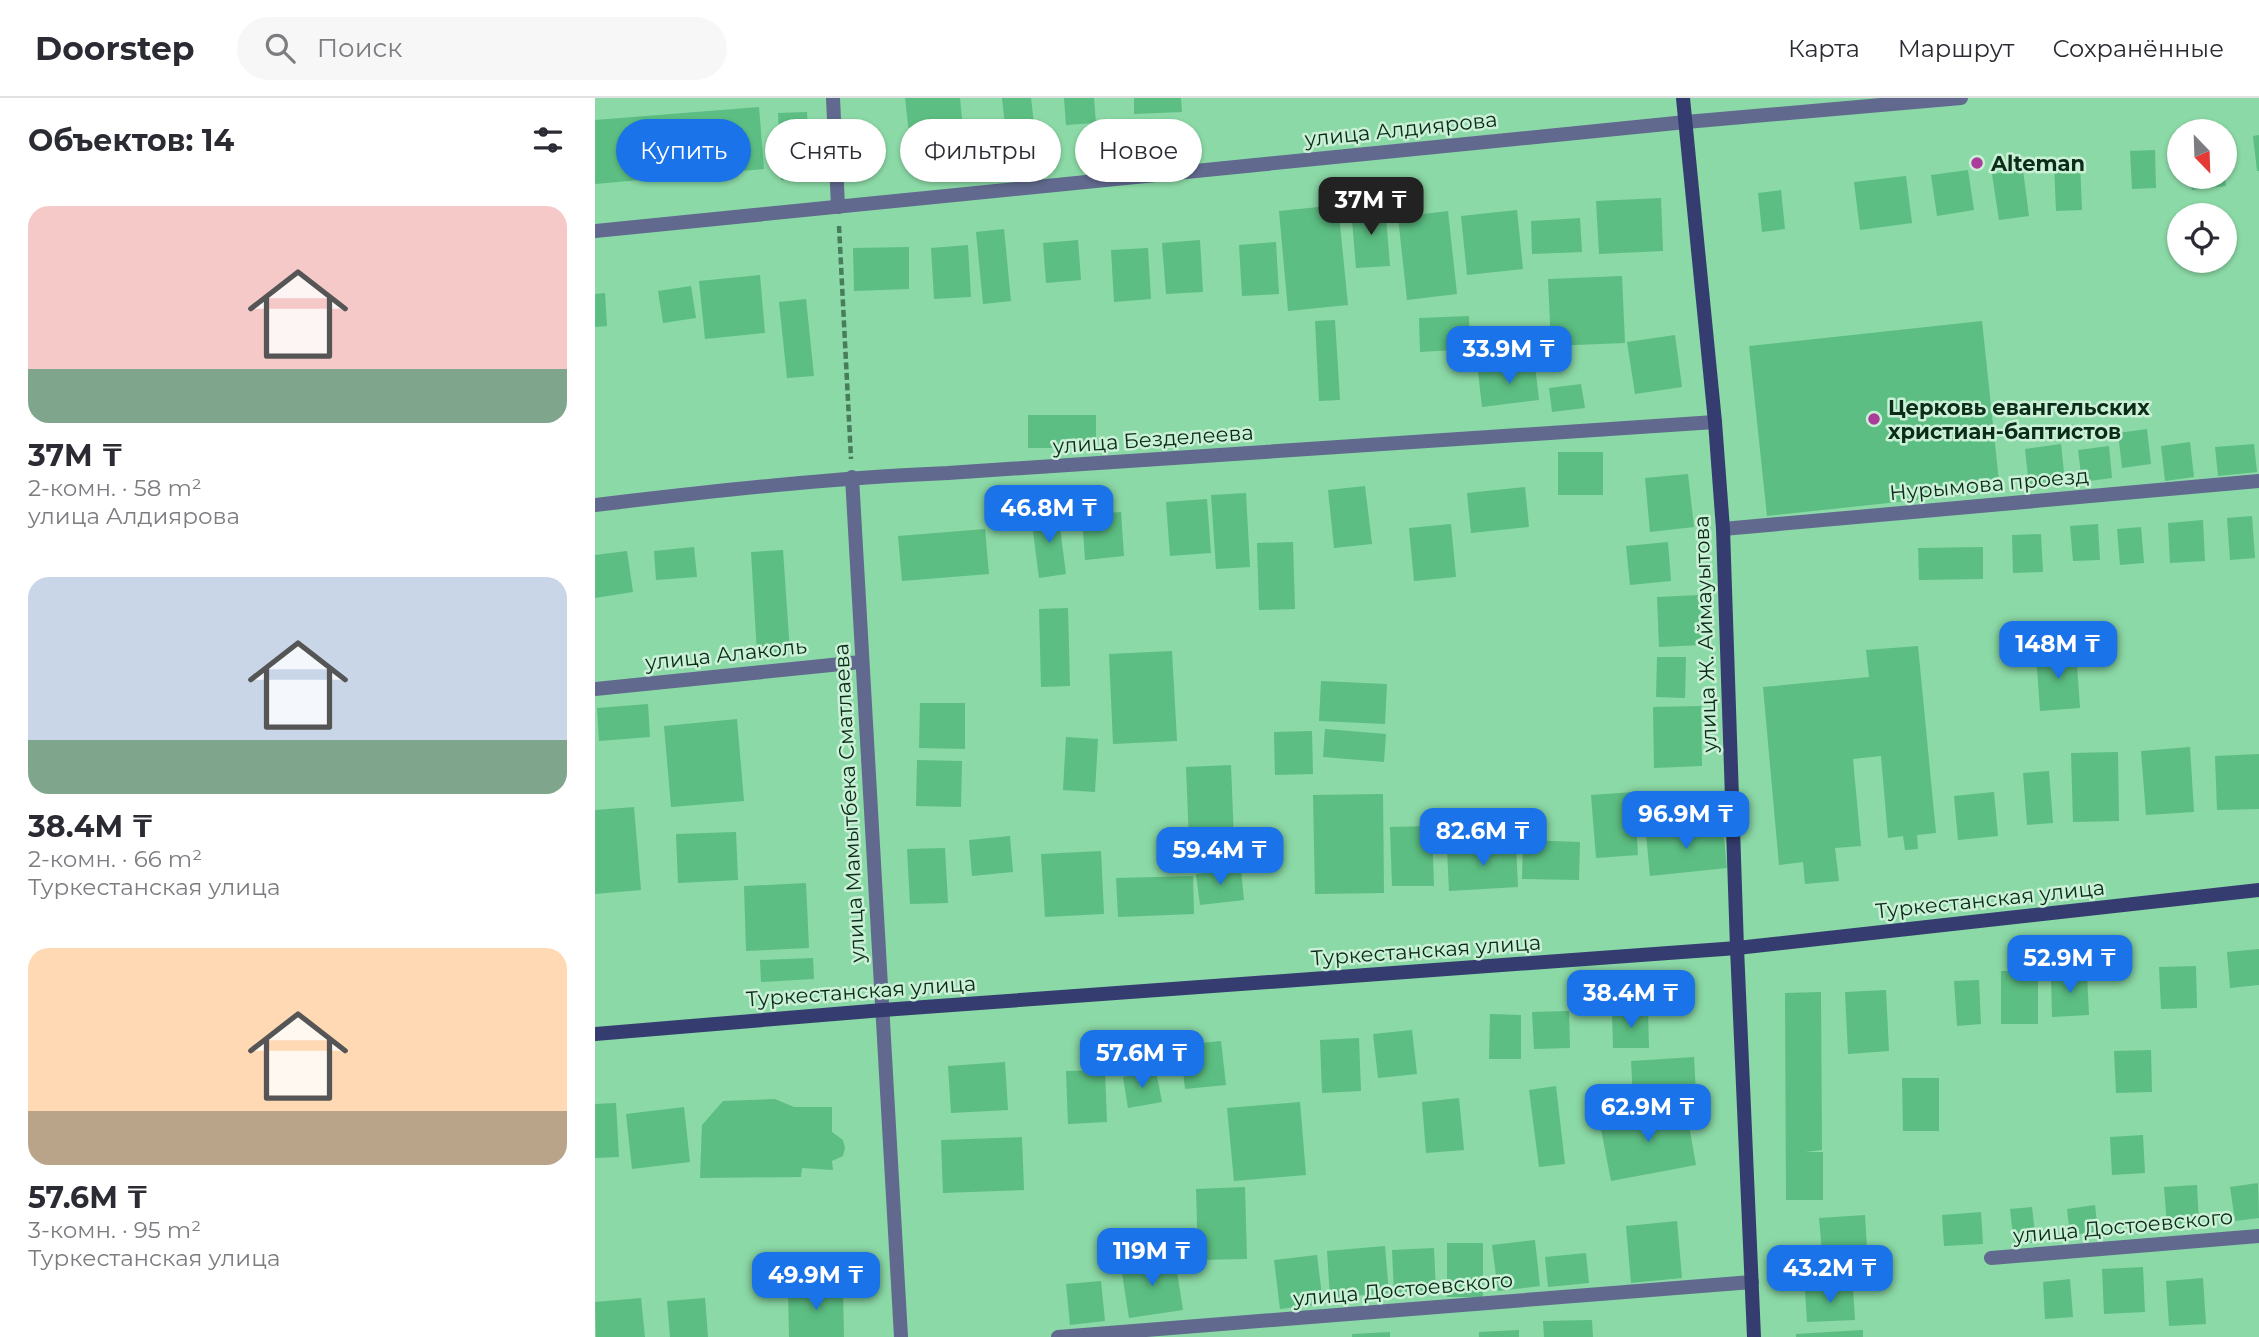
<!DOCTYPE html>
<html lang="ru">
<head>
<meta charset="utf-8">
<style>
  :root { --surface:#fff; --page:#f7f7f7; --text:#2b2b33; --muted:#7c7c81; --line:#e1e1e2; --accent:#1a73e8 }
  body { margin:0; font-family:Montserrat,sans-serif; background:var(--page); color:var(--text); height:100vh; display:flex; flex-direction:column; font-size:26px; white-space:nowrap }
  * { box-sizing:border-box; margin:0 }
  p { font-size:23px; color:var(--muted) }
  .icon { flex:none; width:38px; height:38px; fill:none; stroke:currentColor; stroke-width:2; stroke-linecap:round; stroke-linejoin:round }
  .map { position:relative; flex:1; overflow:hidden }
  .details { display:flex; flex-direction:column; background:var(--surface); width:595px }
  .details>* { flex:none }
  .hud { position:absolute; left:21px; top:21px; width:665px; height:63px; display:flex; gap:14px }
  .needle { width:46px; rotate:157deg }
  .fabs { position:absolute; left:1572px; top:21px; display:grid; gap:14px }
  .fabs a { display:grid; place-items:center; width:70px; height:70px; border-radius:50%; background:var(--surface); box-shadow:0 2px 5px #0004; font-size:35px }
  .price { position:absolute; translate:-50% -60px; padding:0 16px; border-radius:14px; background:var(--accent); color:#fff; font-size:23px; line-height:46px; filter:drop-shadow(0 2px 4px #0008) }
  .price::after { content:''; position:absolute; left:50%; top:42px; width:21px; height:16px; margin-left:-10px; background:inherit; clip-path:polygon(0 0,100% 0,50% 100%) }
  .price.active { background:#222; color:#fff }
  ul { padding:0; list-style:none }
  li { display:grid; align-content:center; gap:14px; height:371px; padding:0 28px }
  li span { display:grid; place-items:center; height:217px; border-radius:21px; color:#555 }
  li>.icon { margin-inline-start:auto }
  span .icon { width:126px; height:126px; fill:#fffc; stroke-width:1 }
  li b { font-size:30px }
  h2 { display:flex; justify-content:space-between; align-items:center; height:84px; padding:0 28px; font-size:30px }
  .pill { padding:0 24px; border-radius:32px; background:var(--surface); box-shadow:0 2px 5px #0004; font-size:24px; line-height:63px }
  .pill.active { background:var(--accent); color:#fff }
  header { display:flex; align-items:center; gap:42px; box-sizing:border-box; height:98px; padding:0 35px; background:var(--surface); border-bottom:2px solid var(--line) }
  header strong { font-size:33px }
  nav { display:flex; gap:38px; margin-inline-start:auto; font-size:24px }
  .search { width:490px; height:63px; background:var(--page); display:flex; align-items:center; gap:18px; box-sizing:border-box; padding:0 24px; border-radius:38px; color:var(--muted); font-size:26px }
  main { display:flex; flex:1; min-height:0 }
  .map>svg:first-child { display:block }
</style>
</head>
<body>
<header>
<strong>Doorstep</strong>
<div class="search"><svg class="icon" aria-label="search" viewBox="0 0 24 24"><circle cx="10" cy="10" r="6"/><path d="M15 15l6 6"/></svg>Поиск</div>
<nav><a>Карта</a><a>Маршрут</a><a>Сохранённые</a></nav>
</header>
<main>
<section class="details">
<h2>Объектов: 14<svg class="icon" aria-label="filters" viewBox="0 0 24 24"><path d="M4 7h16M4 17h16"/><circle cx="9" cy="7" r="2"/><circle cx="15" cy="17" r="2"/></svg></h2>
<ul>
<li><span style="background:linear-gradient(#f6c9c9 75%,#7fa58c 0)"><svg class="icon" aria-label="home" viewBox="0 0 24 24"><path d="M3 11l9-7 9 7M6 9v11h12V9"/></svg></span><div><b>37M ₸</b><p>2-комн. · 58 m²</p><p>улица Алдиярова</p></div></li>
<li><span style="background:linear-gradient(#c9d6e8 75%,#7fa58c 0)"><svg class="icon" aria-label="home" viewBox="0 0 24 24"><path d="M3 11l9-7 9 7M6 9v11h12V9"/></svg></span><div><b>38.4M ₸</b><p>2-комн. · 66 m²</p><p>Туркестанская улица</p></div></li>
<li><span style="background:linear-gradient(#ffd9b3 75%,#b9a48a 0)"><svg class="icon" aria-label="home" viewBox="0 0 24 24"><path d="M3 11l9-7 9 7M6 9v11h12V9"/></svg></span><div><b>57.6M ₸</b><p>3-комн. · 95 m²</p><p>Туркестанская улица</p></div></li>
</ul>
</section>
<div class="map">
<svg width="1664" height="1239" viewBox="0 0 1664 1239">
  <rect width="100%" height="100%" fill="#8bd9a6"/>
  <g fill="#5cbe82">
    <polygon points="310,0 365,0 368,30 314,36"/>
    <polygon points="407,0 436,0 440,34 411,37"/>
    <polygon points="469,0 499,0 501,25 471,27"/>
    <polygon points="539,0 586,0 587,14 539,16"/>
    <polygon points="164,9 169,71 0,86 0,22"/>
    <polygon points="212,14 215,80 186,82 183,15"/>
    <polygon points="1664,37 1664,73 1662,73 1658,38"/>
    <polygon points="1560,52 1561,90 1537,91 1535,53"/>
    <polygon points="1485,64 1487,112 1461,113 1459,66"/>
    <polygon points="1373,72 1379,112 1342,118 1336,77"/>
    <polygon points="1428,72 1434,118 1404,122 1397,76"/>
    <polygon points="1311,78 1317,125 1265,132 1259,84"/>
    <polygon points="1595,79 1630,79 1631,88 1597,92"/>
    <polygon points="1186,92 1190,131 1167,134 1163,95"/>
    <polygon points="1066,100 1068,153 1004,156 1001,103"/>
    <polygon points="743,107 753,207 693,213 684,113"/>
    <polygon points="790,107 795,168 761,170 756,110"/>
    <polygon points="922,112 928,171 872,177 866,118"/>
    <polygon points="853,113 862,196 812,202 803,119"/>
    <polygon points="985,120 987,154 937,156 936,123"/>
    <polygon points="409,131 416,203 388,206 381,134"/>
    <polygon points="483,142 486,182 451,185 448,145"/>
    <polygon points="605,142 608,194 571,196 567,145"/>
    <polygon points="681,144 684,196 647,198 644,147"/>
    <polygon points="373,147 376,199 339,201 336,150"/>
    <polygon points="314,149 314,191 259,193 258,150"/>
    <polygon points="553,150 556,201 519,204 516,152"/>
    <polygon points="165,177 170,235 110,241 104,183"/>
    <polygon points="1027,178 1030,245 956,248 953,181"/>
    <polygon points="96,188 101,220 68,225 63,193"/>
    <polygon points="10,195 12,228 0,229 0,196"/>
    <polygon points="211,201 219,278 192,280 184,204"/>
    <polygon points="874,218 875,251 825,254 824,220"/>
    <polygon points="740,222 745,302 724,303 720,223"/>
    <polygon points="1387,223 1405,393 1172,418 1154,248"/>
    <polygon points="1080,237 1087,289 1040,296 1032,244"/>
    <polygon points="940,267 944,302 887,309 883,274"/>
    <polygon points="986,286 990,310 957,314 954,290"/>
    <rect x="433" y="317" width="68" height="33"/>
    <polygon points="1552,331 1556,366 1527,370 1523,335"/>
    <polygon points="1595,344 1599,379 1570,383 1566,348"/>
    <polygon points="1466,346 1470,384 1434,388 1430,351"/>
    <polygon points="1659,346 1662,374 1623,378 1620,349"/>
    <polygon points="1514,348 1517,380 1487,384 1483,352"/>
    <rect x="963" y="354" width="45" height="43"/>
    <polygon points="1093,376 1099,429 1055,434 1050,380"/>
    <polygon points="770,388 777,446 739,450 733,392"/>
    <polygon points="930,389 934,429 876,435 872,395"/>
    <polygon points="651,395 655,469 621,471 616,397"/>
    <polygon points="612,401 616,455 575,458 571,404"/>
    <polygon points="463,414 471,476 444,480 436,418"/>
    <polygon points="526,414 529,458 490,462 487,417"/>
    <polygon points="1657,418 1660,460 1635,462 1632,420"/>
    <polygon points="1608,422 1610,463 1575,465 1573,425"/>
    <polygon points="856,426 861,479 819,483 814,430"/>
    <polygon points="1503,426 1505,462 1478,463 1475,428"/>
    <polygon points="1546,429 1549,465 1525,467 1522,431"/>
    <polygon points="390,431 394,476 307,483 303,438"/>
    <polygon points="1446,436 1448,474 1418,475 1417,437"/>
    <polygon points="698,444 700,511 664,512 662,445"/>
    <polygon points="1073,444 1076,483 1035,487 1031,448"/>
    <polygon points="99,449 102,479 61,482 59,453"/>
    <polygon points="1388,449 1388,481 1324,482 1323,450"/>
    <polygon points="188,452 195,554 162,556 156,454"/>
    <polygon points="32,453 38,494 0,500 0,457"/>
    <polygon points="1105,497 1107,547 1064,549 1062,499"/>
    <polygon points="473,510 475,588 446,589 444,511"/>
    <polygon points="1323,548 1341,735 1322,737 1323,751 1310,752 1308,738 1293,740 1286,658 1258,661 1266,748 1240,750 1244,783 1210,786 1208,764 1184,767 1168,589 1274,579 1271,552"/>
    <polygon points="577,553 582,643 518,646 514,556"/>
    <polygon points="1481,553 1485,610 1445,613 1441,556"/>
    <polygon points="1062,559 1091,559 1090,600 1061,599"/>
    <polygon points="726,583 792,586 790,626 724,623"/>
    <polygon points="325,605 370,605 370,651 324,650"/>
    <polygon points="53,606 55,639 4,643 2,610"/>
    <polygon points="1106,608 1107,668 1059,670 1058,609"/>
    <polygon points="142,621 149,703 76,709 69,628"/>
    <polygon points="730,631 791,636 789,664 728,659"/>
    <polygon points="717,633 718,676 680,677 679,634"/>
    <polygon points="471,639 503,641 500,694 468,692"/>
    <polygon points="1595,649 1599,714 1551,717 1546,653"/>
    <polygon points="1523,654 1524,723 1478,724 1476,655"/>
    <polygon points="1664,656 1664,711 1622,712 1620,658"/>
    <polygon points="322,662 367,663 366,709 321,708"/>
    <polygon points="636,667 639,742 594,743 591,669"/>
    <polygon points="1454,673 1458,725 1432,727 1428,675"/>
    <polygon points="1039,694 1043,757 1001,760 996,697"/>
    <polygon points="1399,694 1403,738 1363,742 1359,698"/>
    <polygon points="788,696 789,795 720,796 718,697"/>
    <polygon points="39,709 46,792 0,796 0,712"/>
    <polygon points="837,728 839,788 797,788 795,729"/>
    <polygon points="1128,729 1132,770 1055,778 1051,736"/>
    <polygon points="141,734 143,782 83,785 81,736"/>
    <polygon points="415,738 418,774 377,778 374,742"/>
    <polygon points="928,742 985,744 984,782 927,781"/>
    <polygon points="921,747 923,789 854,793 852,751"/>
    <polygon points="350,750 353,805 315,806 312,751"/>
    <polygon points="506,753 509,816 450,819 446,756"/>
    <polygon points="646,771 649,802 605,807 601,776"/>
    <polygon points="598,778 599,816 523,819 521,780"/>
    <polygon points="211,785 214,850 151,853 149,788"/>
    <polygon points="1664,851 1664,887 1635,890 1632,854"/>
    <polygon points="218,860 219,881 166,884 165,862"/>
    <polygon points="1601,868 1602,910 1566,911 1564,869"/>
    <rect x="1406" y="873" width="37" height="53"/>
    <polygon points="1492,875 1494,917 1457,919 1456,877"/>
    <polygon points="1384,882 1386,926 1362,928 1359,883"/>
    <polygon points="1291,892 1294,953 1253,956 1250,894"/>
    <polygon points="1226,894 1227,1052 1210,1054 1228,1054 1228,1102 1191,1102 1190,895"/>
    <polygon points="974,913 975,950 939,951 937,914"/>
    <polygon points="1053,913 1054,950 1018,950 1017,914"/>
    <polygon points="895,916 926,917 926,961 894,961"/>
    <polygon points="817,932 822,976 783,980 778,936"/>
    <polygon points="764,940 766,993 727,995 725,942"/>
    <polygon points="626,943 631,987 590,991 585,947"/>
    <polygon points="1556,952 1557,994 1521,995 1519,953"/>
    <polygon points="1099,959 1101,996 1038,1000 1036,963"/>
    <polygon points="410,964 413,1012 356,1015 353,968"/>
    <polygon points="510,972 512,1024 473,1026 471,973"/>
    <polygon points="561,973 567,1004 533,1010 528,979"/>
    <polygon points="1307,980 1344,980 1344,1033 1308,1033"/>
    <polygon points="961,988 970,1066 944,1069 934,992"/>
    <polygon points="864,1000 869,1052 831,1055 827,1004"/>
    <polygon points="180,1001 199,1009 237,1009 237,1034 248,1042 250,1050 248,1058 237,1063 238,1072 207,1070 206,1079 105,1080 107,1027 128,1003"/>
    <polygon points="705,1004 711,1077 639,1083 632,1010"/>
    <polygon points="21,1005 24,1059 0,1060 0,1006"/>
    <polygon points="89,1009 95,1064 37,1071 31,1016"/>
    <polygon points="1091,1010 1101,1067 1016,1083 1005,1026"/>
    <polygon points="1548,1037 1550,1075 1517,1077 1515,1039"/>
    <polygon points="427,1039 429,1092 348,1095 346,1042"/>
    <polygon points="1663,1085 1664,1120 1640,1123 1635,1089"/>
    <polygon points="1602,1087 1604,1126 1572,1128 1569,1089"/>
    <polygon points="650,1089 652,1161 603,1162 601,1091"/>
    <polygon points="1500,1107 1503,1134 1475,1137 1472,1111"/>
    <polygon points="1437,1109 1441,1144 1419,1147 1415,1111"/>
    <polygon points="1386,1114 1388,1146 1349,1148 1347,1117"/>
    <polygon points="1270,1117 1272,1151 1227,1154 1224,1120"/>
    <polygon points="1082,1123 1087,1180 1036,1185 1031,1128"/>
    <polygon points="940,1142 945,1188 903,1193 897,1147"/>
    <rect x="852" y="1145" width="36" height="54"/>
    <polygon points="790,1148 794,1195 735,1200 732,1153"/>
    <polygon points="839,1150 841,1194 799,1196 797,1152"/>
    <polygon points="991,1155 994,1185 953,1189 950,1159"/>
    <polygon points="722,1157 728,1206 685,1211 679,1162"/>
    <polygon points="580,1161 588,1212 534,1220 526,1169"/>
    <polygon points="1548,1169 1550,1214 1509,1216 1507,1171"/>
    <polygon points="1608,1180 1611,1226 1574,1228 1571,1183"/>
    <polygon points="1475,1181 1478,1219 1450,1221 1448,1184"/>
    <polygon points="506,1183 510,1223 475,1227 471,1186"/>
    <polygon points="248,1189 249,1239 194,1239 193,1190"/>
    <polygon points="1258,1190 1260,1222 1212,1224 1210,1192"/>
    <polygon points="46,1200 50,1239 1,1239 0,1204"/>
    <polygon points="110,1200 113,1239 75,1239 72,1203"/>
    <polygon points="997,1222 998,1239 949,1239 948,1223"/>
    <polygon points="924,1232 924,1239 884,1239 884,1234"/>
    <polygon points="1268,1232 1268,1239 1201,1239 1201,1236"/>
    <polygon points="795,1234 795,1239 757,1239 757,1236"/>
  </g>
  <g fill="none" stroke-linecap="round" stroke-linejoin="round">
    <polyline stroke="#477d5b" stroke-width="4.5" stroke-dasharray="7 3.5" stroke-linecap="butt" points="244,128 256,361"/>
    <g stroke="#61698e" stroke-width="14">
      <polyline points="238,0 243,109"/>
      <polyline points="0,133 1091,24 1366,0"/>
      <polyline points="257,379 306,1239"/>
      <path d="M0,407C118,393 234,380 353,375L1120,324"/>
      <polyline points="1128,431 1664,383"/>
      <polyline points="0,591 266,564"/>
      <polyline points="1396,1160 1664,1138"/>
      <polyline points="463,1239 1157,1184"/>
    </g>
    <g stroke="#353d70" stroke-width="14">
      <polyline points="1088,0 1120,324 1128,431 1142,850 1159,1239"/>
      <polyline points="0,936 288,912 1142,850 1664,792"/>
    </g>
  </g>
  <g fill="#ab3c99" stroke="#caf0d6" stroke-width="2.5">
    <circle cx="1382" cy="65" r="7"/>
    <circle cx="1279" cy="321" r="7"/>
  </g>
  <g text-anchor="middle" dominant-baseline="central" stroke-width="5" stroke-linejoin="round" paint-order="stroke">
    <g font-size="21" fill="#0a2c19" stroke="#caf0d6">
      <text transform="translate(806 31) rotate(-6)">улица Алдиярова</text>
      <text transform="translate(558 341) rotate(-4)">улица Безделеева</text>
      <text transform="translate(1394 386) rotate(-5)">Нурымова проезд</text>
      <text transform="translate(1110 536) rotate(-92)">улица Ж. Аймауытова</text>
      <text transform="translate(131 556) rotate(-6)">улица Алаколь</text>
      <text transform="translate(254 705) rotate(-93)">улица Мамытбека Сматлаева</text>
      <text transform="translate(1395 801) rotate(-6)">Туркестанская улица</text>
      <text transform="translate(831 852) rotate(-4)">Туркестанская улица</text>
      <text transform="translate(266 893) rotate(-4)">Туркестанская улица</text>
      <text transform="translate(1528 1128) rotate(-5)">улица Достоевского</text>
      <text transform="translate(808 1191) rotate(-5)">улица Достоевского</text>
    </g>
    <g font-size="21" font-weight="bold" fill="#0a2c19" stroke="#caf0d6" text-anchor="start">
      <text x="1396" y="65">Alteman</text>
      <text x="1293" y="309">Церковь евангельских<tspan x="1293" dy="24">христиан-баптистов</tspan></text>
    </g>
  </g>
</svg>
<div class="fabs">
<a><svg class="needle" viewBox="-14 -14 28 28"><path d="M0-13l5 13h-10z" fill="#e53935"/><path d="M0 13l5-13h-10z" fill="#7c7c81"/></svg></a>
<a><svg class="icon" aria-label="locate" viewBox="0 0 24 24"><circle cx="12" cy="12" r="6"/><path d="M12 2v4M12 18v4M2 12h4M18 12h4"/></svg></a>
</div>
<b class="price active" style="left:776px;top:139px">37M ₸</b>
<b class="price" style="left:914px;top:288px">33.9M ₸</b>
<b class="price" style="left:454px;top:447px">46.8M ₸</b>
<b class="price" style="left:1463px;top:583px">148M ₸</b>
<b class="price" style="left:1091px;top:753px">96.9M ₸</b>
<b class="price" style="left:888px;top:770px">82.6M ₸</b>
<b class="price" style="left:625px;top:789px">59.4M ₸</b>
<b class="price" style="left:1475px;top:897px">52.9M ₸</b>
<b class="price" style="left:1036px;top:932px">38.4M ₸</b>
<b class="price" style="left:547px;top:992px">57.6M ₸</b>
<b class="price" style="left:1053px;top:1046px">62.9M ₸</b>
<b class="price" style="left:557px;top:1190px">119M ₸</b>
<b class="price" style="left:1235px;top:1207px">43.2M ₸</b>
<b class="price" style="left:221px;top:1214px">49.9M ₸</b>
<div class="hud">
<a class="pill active">Купить</a>
<a class="pill">Снять</a>
<a class="pill">Фильтры</a>
<a class="pill">Новое</a>
</div>
</div>
</main>
</body>
</html>
